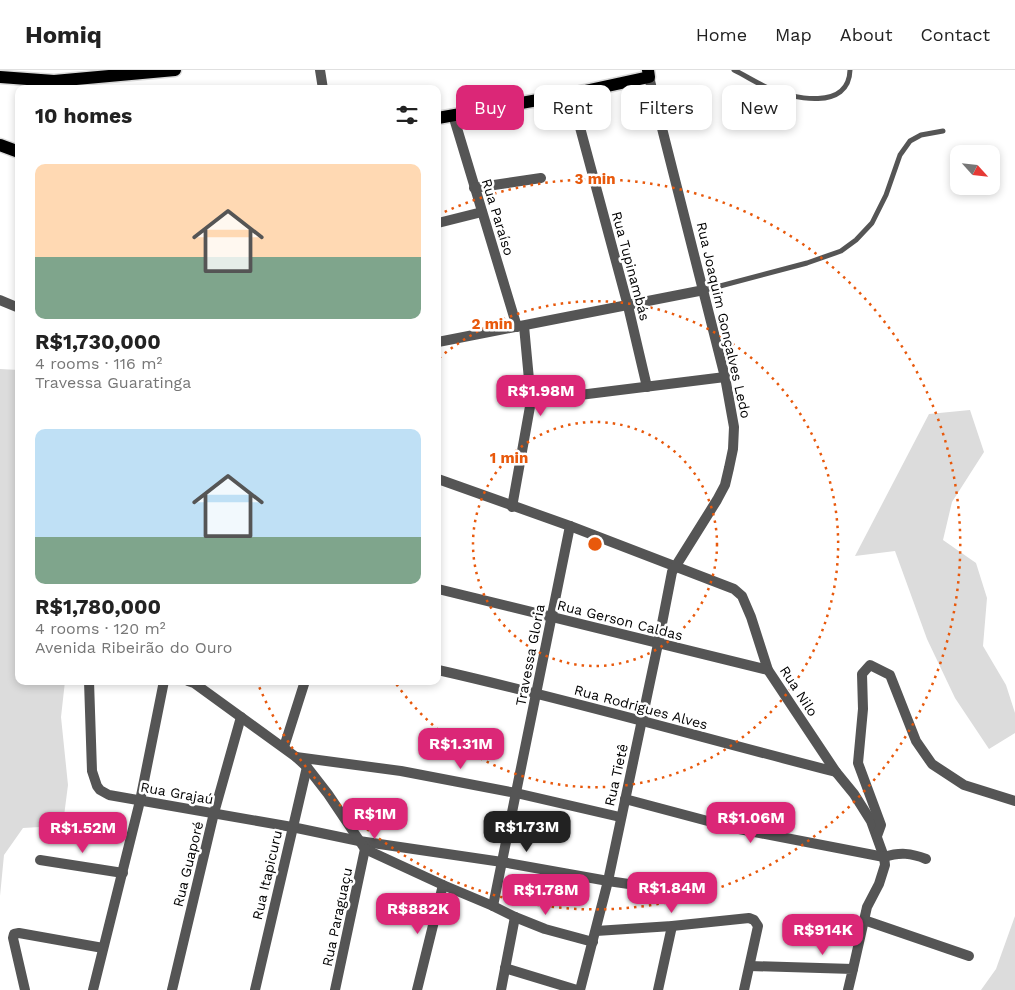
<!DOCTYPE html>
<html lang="en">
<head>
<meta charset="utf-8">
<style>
  :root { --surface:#fff; --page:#f6f6f6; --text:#222; --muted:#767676; --line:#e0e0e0; --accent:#db2777 }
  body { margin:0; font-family:"Work Sans",sans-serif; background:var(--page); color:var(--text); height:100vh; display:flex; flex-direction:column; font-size:19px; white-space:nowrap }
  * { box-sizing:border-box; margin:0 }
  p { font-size:16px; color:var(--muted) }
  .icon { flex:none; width:28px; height:28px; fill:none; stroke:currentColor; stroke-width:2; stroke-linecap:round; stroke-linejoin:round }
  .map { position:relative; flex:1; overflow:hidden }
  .drawer { position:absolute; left:15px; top:15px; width:426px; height:600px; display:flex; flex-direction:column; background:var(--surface); border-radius:10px; box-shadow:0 2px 8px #0003 }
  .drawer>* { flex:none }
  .top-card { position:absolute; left:456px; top:15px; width:475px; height:45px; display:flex; gap:10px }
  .needle { width:32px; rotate:117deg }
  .buttons { position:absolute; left:950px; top:75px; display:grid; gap:10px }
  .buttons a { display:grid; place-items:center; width:50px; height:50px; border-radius:10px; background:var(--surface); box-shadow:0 2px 8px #0003; font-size:25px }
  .price { position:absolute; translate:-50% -42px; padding:0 11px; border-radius:10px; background:var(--accent); color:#fff; font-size:16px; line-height:32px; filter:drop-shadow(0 1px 2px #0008) }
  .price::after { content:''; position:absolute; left:50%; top:30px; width:15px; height:11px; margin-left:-8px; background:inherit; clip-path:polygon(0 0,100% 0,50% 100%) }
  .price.on { background:#222; color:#fff }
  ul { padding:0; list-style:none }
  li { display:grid; align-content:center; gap:10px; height:265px; padding:0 20px }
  li span { display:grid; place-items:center; height:155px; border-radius:10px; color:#555 }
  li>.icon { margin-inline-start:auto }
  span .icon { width:90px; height:90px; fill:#fffc; stroke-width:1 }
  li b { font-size:21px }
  h2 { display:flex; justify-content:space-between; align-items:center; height:60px; padding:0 20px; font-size:21px }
  .tag { padding:0 18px; border-radius:10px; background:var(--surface); box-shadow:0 2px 8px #0003; font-size:18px; line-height:45px }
  .tag.on { background:var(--accent); color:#fff }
  header { display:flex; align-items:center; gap:30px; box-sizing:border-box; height:70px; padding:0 25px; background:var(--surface); border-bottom:1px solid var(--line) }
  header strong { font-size:24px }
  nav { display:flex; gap:28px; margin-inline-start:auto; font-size:18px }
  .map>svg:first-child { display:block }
</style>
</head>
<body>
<header>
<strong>Homiq</strong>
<nav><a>Home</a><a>Map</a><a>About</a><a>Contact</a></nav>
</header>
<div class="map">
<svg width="1015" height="920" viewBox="0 0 1015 920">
  <rect width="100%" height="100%" fill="#fff"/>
  <g fill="#dcdcdc">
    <polygon points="0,299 19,300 19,611 65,611 61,647 68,715 64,746 57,756 23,758 4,785 0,826"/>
    <polygon points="970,340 984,382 952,432 943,470 976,493 987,528 983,576 1006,615 1015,643 1015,663 989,679 955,628 927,569 895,481 855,486 929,344"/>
    <polygon points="1015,846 1015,920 981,920 996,899"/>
  </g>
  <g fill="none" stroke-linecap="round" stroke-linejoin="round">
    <g stroke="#dbdbdb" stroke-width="15">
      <g id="primary">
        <polyline points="0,7 54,11 175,0"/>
        <polyline points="438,48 571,24 649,7 648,0"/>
        <polyline points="0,75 19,82"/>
      </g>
    </g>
    <g stroke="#555" stroke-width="5">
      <path d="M734,0C746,6 757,13 768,18C793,29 849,41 850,0"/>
      <polyline points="705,220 807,193 841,181 856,170 872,153 886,125 900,85 910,71 921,65 943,61"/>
    </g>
    <g stroke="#555" stroke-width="10">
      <polyline points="320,0 323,19"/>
      <polyline points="571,24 628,236 647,317"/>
      <polyline points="453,45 517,257"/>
      <polyline points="474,118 541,108"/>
      <polyline points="438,153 482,142"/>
      <polyline points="0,230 19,238"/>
      <polyline points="438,272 704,220"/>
      <polyline points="531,331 725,307"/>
      <polyline points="438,409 570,456 734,519 742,526 751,547 768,600 836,702 854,724 871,751 884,787 885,795 879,814 867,837 853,899"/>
      <polyline points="512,437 531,331 524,256"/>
      <polyline points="438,519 768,600"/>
      <path d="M438,600C571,630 703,668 836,702"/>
      <polyline points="89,611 92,701 97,716 100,720 109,725 292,757 359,771 502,792 608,811 691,823"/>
      <polyline points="188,611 194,613 296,687 307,697 328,724 365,779 443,815 493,836 515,847 545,859 593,872"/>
      <polyline points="284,677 305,611"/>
      <polyline points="296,687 401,701 516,723 620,747"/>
      <path d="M625,729L734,758L884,787C900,782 911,783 926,789"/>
      <polyline points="877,766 881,755 858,693 863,639 862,604 870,595 890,605 916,671 932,694 964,715 1015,731"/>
      <polyline points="40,790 123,803"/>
      <polyline points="493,836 570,456"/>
      <polyline points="864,850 969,886"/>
      <polyline points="596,861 672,856 749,848 754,850 758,856 744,920"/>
      <polyline points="750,896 853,899 848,920"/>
      <polyline points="505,898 577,920"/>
      <polyline points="25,920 13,868 14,864 19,863 103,878"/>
      <polyline points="93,920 140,731 164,611"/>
      <polyline points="172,920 214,743 241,647"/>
      <polyline points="255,920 307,697"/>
      <polyline points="335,920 365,779"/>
      <polyline points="417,920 443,815"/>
      <polyline points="501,920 515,847"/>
      <polyline points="580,920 608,811 658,574 672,502 717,430 725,415 729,398 733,379 734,357 725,307 649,7"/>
      <polyline points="658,920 672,856"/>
    </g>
    <use href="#primary" stroke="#000" stroke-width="12"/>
  </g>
  <g fill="none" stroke="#e8590c" stroke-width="2.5" stroke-dasharray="2.5 5">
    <circle cx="595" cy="474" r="122"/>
    <path d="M439 288A243 243 0 1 1 395 612"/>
    <path d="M438 145A365 365 0 1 1 258 614"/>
  </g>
  <g text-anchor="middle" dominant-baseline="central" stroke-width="5" stroke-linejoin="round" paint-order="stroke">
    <g font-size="14" fill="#000" stroke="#fff">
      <text transform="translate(498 147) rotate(73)">Rua Paraíso</text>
      <text transform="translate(631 196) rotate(75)">Rua Tupinambás</text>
      <text transform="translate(724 250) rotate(77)">Rua Joaquim Gonçalves Ledo</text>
      <text transform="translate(620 550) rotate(14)">Rua Gerson Caldas</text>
      <text transform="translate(530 585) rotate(-79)">Travessa Gloria</text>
      <text transform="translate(799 621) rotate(57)">Rua Nilo</text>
      <text transform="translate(641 637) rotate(15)">Rua Rodrigues Alves</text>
      <text transform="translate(616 705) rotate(-77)">Rua Tietê</text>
      <text transform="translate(177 723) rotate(10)">Rua Grajaú</text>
      <text transform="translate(188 794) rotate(-76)">Rua Guaporé</text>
      <text transform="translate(267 805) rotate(-77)">Rua Itapicuru</text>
      <text transform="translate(337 847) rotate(-78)">Rua Paraguaçu</text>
    </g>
  </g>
  <circle cx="595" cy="474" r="8" fill="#e8590c" stroke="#fff" stroke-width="2.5"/>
  <g font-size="15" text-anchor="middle" font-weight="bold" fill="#e8590c" stroke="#fff" stroke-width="5" stroke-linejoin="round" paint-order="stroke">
    <text x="595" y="114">3 min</text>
    <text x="492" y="259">2 min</text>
    <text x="509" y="393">1 min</text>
  </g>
</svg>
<div class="buttons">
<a><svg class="needle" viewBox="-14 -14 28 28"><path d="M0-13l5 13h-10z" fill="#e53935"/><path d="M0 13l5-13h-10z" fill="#767676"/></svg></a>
</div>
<b class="price" style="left:541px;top:347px">R$1.98M</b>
<b class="price" style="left:461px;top:700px">R$1.31M</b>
<b class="price" style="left:375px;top:770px">R$1M</b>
<b class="price" style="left:751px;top:774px">R$1.06M</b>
<b class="price on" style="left:527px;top:783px">R$1.73M</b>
<b class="price" style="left:83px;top:784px">R$1.52M</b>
<b class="price" style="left:672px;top:844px">R$1.84M</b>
<b class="price" style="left:546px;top:846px">R$1.78M</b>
<b class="price" style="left:418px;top:865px">R$882K</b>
<b class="price" style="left:823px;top:886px">R$914K</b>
<div class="top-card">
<a class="tag on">Buy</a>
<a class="tag">Rent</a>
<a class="tag">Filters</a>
<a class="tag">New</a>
</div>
<section class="drawer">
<h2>10 homes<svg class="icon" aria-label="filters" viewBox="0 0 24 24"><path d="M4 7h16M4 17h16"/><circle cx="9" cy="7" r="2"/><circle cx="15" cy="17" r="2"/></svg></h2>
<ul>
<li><span style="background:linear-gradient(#ffd9b3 60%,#7fa58c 0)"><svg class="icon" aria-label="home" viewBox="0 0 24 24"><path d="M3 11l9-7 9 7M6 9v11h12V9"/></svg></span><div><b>R$1,730,000</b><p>4 rooms · 116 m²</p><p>Travessa Guaratinga</p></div></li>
<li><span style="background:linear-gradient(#bfe0f5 70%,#7fa58c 0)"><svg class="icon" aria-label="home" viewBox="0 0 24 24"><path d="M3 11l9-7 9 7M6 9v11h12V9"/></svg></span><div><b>R$1,780,000</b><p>4 rooms · 120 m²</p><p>Avenida Ribeirão do Ouro</p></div></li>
</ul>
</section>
</div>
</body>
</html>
